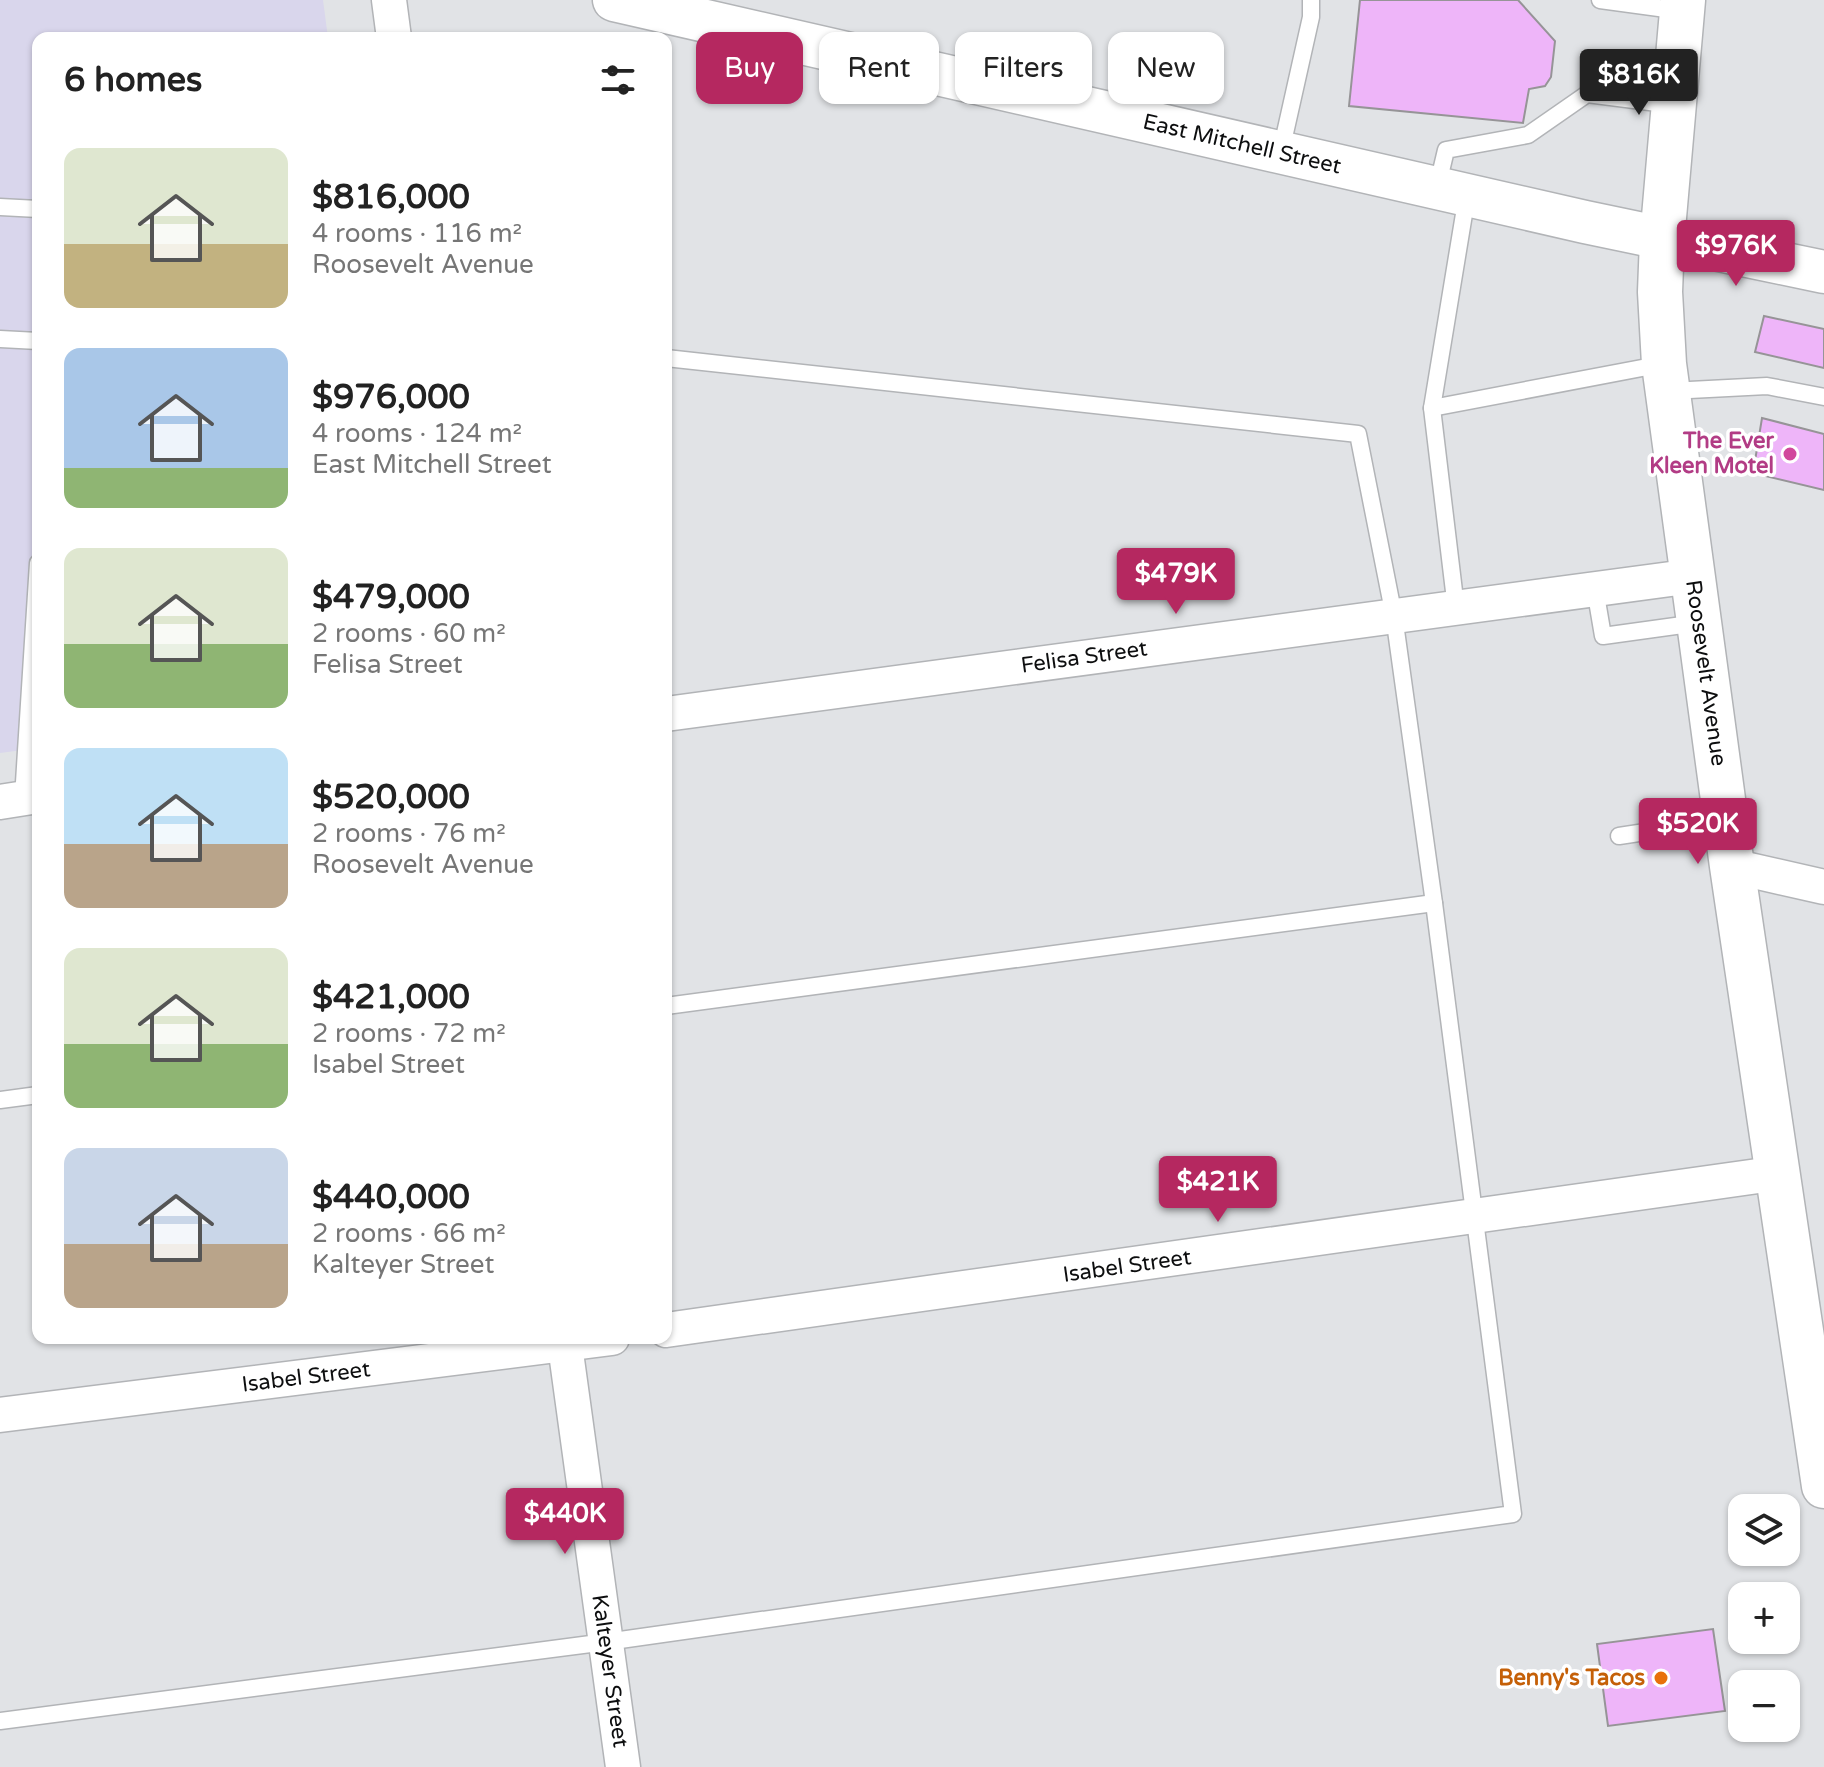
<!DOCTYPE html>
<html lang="en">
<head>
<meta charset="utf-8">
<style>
  :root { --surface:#fff; --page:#f6f6f6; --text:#222; --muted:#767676; --accent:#b52860 }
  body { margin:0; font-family:"Varela Round",sans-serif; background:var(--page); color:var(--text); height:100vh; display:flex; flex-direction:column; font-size:30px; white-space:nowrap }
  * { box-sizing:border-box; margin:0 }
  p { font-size:26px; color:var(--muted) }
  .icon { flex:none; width:44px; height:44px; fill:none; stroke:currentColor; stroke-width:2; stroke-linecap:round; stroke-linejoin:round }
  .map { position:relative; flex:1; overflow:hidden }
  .details { position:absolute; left:32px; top:32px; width:640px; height:1312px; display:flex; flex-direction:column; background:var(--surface); border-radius:16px; box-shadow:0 2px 6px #0004 }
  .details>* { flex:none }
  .banner { position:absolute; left:696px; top:32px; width:760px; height:72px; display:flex; gap:16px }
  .buttons { position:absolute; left:1728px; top:1494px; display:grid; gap:16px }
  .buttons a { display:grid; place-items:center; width:72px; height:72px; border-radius:16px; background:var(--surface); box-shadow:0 2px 6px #0004; font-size:40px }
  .price { position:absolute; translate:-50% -68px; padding:0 18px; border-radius:8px; background:var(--accent); color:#fff; font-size:26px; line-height:52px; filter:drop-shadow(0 2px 4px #0008) }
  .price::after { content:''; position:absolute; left:50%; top:48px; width:24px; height:18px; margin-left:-12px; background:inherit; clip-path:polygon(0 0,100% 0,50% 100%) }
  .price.selected { background:#222; color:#fff }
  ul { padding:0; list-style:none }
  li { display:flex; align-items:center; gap:24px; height:200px; padding:0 32px }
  li span { display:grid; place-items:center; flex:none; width:224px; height:160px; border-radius:16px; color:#555 }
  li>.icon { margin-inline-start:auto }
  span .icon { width:96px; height:96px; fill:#fffc; stroke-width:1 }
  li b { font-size:34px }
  h2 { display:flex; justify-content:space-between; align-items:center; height:96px; padding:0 32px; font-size:34px }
  .chip { padding:0 28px; border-radius:16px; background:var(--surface); box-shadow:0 2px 6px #0004; font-size:28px; line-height:72px }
  .chip.selected { background:var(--accent); color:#fff }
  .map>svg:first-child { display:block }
</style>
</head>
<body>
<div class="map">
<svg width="1824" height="1767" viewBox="0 0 1824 1767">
  <rect width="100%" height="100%" fill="#e1e3e6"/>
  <polygon fill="#d9d6ec" points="0,0 323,0 328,38 38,38 38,748 0,753"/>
  <g fill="#eeb5f9" stroke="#969497" stroke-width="2">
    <polygon points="1360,0 1518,0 1555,41 1551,77 1545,86 1529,89 1523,123 1349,106"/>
    <polygon points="1764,316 1824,329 1824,368 1755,352"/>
    <polygon points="1762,418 1824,434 1824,490 1753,473"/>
    <polygon points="1713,1629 1725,1711 1608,1726 1597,1644"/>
  </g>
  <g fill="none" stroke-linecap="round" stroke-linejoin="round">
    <g stroke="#b2b4b7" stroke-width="19">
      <g id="service">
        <polyline points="1600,0 1681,11"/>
        <polyline points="1281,151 1311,17 1311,0"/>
        <polyline points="1437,188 1446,150 1528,135 1587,94 1673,105"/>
        <polyline points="0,207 38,209"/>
        <polyline points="0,339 38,341"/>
        <polyline points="1670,391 1767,386 1824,397"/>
        <polyline points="1432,408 1663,364"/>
        <polyline points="1595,589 1603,636 1697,623"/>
        <polyline points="1456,608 1432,408 1467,196"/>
        <polyline points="23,798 38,563"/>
        <polyline points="1619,836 1724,820"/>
        <polyline points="666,1006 1434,903"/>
        <polyline points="0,1100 38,1095"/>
        <polyline points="0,1721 606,1642 1513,1514 1434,903 1394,616 1358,434 666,358"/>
      </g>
    </g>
    <g stroke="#b2b4b7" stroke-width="37">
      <g id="minor">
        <polyline points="389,0 394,38"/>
        <polyline points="666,714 1693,576"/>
        <polyline points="0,802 38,796"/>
        <polyline points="1732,866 1824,887"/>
        <polyline points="666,1330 1779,1173"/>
        <polyline points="564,1338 623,1767"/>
        <polyline points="0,1415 612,1338"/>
      </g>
    </g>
    <g stroke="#b2b4b7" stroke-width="45">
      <polyline id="tertiary" points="614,0 1585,222 1824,272"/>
    </g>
    <g stroke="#b2b4b7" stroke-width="47">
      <polyline id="secondary" points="1683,0 1662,240 1660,292 1664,364 1732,866 1824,1486"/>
    </g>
    <use href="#service" stroke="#fff" stroke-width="16"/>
    <use href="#minor" stroke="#fff" stroke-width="34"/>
    <use href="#tertiary" stroke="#fff" stroke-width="42"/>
    <use href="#secondary" stroke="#fff" stroke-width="44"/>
  </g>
  <circle fill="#d1479c" stroke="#fff" stroke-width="3" cx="1790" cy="454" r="8"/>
  <circle fill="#e8710a" stroke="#fff" stroke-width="3" cx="1661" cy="1678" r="8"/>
  <g text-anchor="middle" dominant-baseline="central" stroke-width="7" stroke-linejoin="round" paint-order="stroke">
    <g font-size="22" fill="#0d0e0f" stroke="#fff">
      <text transform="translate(1242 144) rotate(13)">East Mitchell Street</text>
      <text transform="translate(1084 657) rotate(-8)">Felisa Street</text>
      <text transform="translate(1706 673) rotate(82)">Roosevelt Avenue</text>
      <text transform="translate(1127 1266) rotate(-8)">Isabel Street</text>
      <text transform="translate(306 1377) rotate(-7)">Isabel Street</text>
      <text transform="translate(610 1671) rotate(82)">Kalteyer Street</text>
    </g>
    <g font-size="22" font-weight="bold" fill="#b23c85" stroke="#fff" text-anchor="end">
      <text x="1774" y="441">The Ever<tspan x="1774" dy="25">Kleen Motel</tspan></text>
    </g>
    <g font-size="22" font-weight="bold" fill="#c56008" stroke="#fff" text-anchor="end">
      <text x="1645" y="1678">Benny's Tacos</text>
    </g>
  </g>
</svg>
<div class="buttons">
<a><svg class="icon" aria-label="layers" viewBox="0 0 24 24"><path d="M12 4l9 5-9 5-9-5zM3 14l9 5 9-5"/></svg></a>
<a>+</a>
<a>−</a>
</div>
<b class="price selected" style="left:1639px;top:117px">$816K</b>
<b class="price" style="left:1736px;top:288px">$976K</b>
<b class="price" style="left:1176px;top:616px">$479K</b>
<b class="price" style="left:1698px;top:866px">$520K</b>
<b class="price" style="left:1218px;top:1224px">$421K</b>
<b class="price" style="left:565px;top:1556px">$440K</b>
<div class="banner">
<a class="chip selected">Buy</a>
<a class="chip">Rent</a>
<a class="chip">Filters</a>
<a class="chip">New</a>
</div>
<section class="details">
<h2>6 homes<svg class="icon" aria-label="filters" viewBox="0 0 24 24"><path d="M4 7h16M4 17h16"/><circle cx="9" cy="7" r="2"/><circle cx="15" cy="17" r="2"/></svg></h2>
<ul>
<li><span style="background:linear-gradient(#dfe7d0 60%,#c2b280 0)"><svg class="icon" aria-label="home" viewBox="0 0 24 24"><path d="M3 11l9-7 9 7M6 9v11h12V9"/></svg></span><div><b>$816,000</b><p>4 rooms · 116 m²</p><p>Roosevelt Avenue</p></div></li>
<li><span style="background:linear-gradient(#a9c7e8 75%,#8fb573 0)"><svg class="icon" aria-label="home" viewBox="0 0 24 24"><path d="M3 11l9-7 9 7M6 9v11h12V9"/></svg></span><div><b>$976,000</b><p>4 rooms · 124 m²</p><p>East Mitchell Street</p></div></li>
<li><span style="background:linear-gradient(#dfe7d0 60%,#8fb573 0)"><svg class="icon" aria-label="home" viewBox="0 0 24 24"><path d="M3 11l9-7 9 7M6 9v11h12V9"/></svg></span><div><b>$479,000</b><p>2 rooms · 60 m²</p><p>Felisa Street</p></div></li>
<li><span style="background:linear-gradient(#bfe0f5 60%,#b9a48a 0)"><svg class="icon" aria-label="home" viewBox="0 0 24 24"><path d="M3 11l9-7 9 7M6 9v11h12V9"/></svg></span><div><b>$520,000</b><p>2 rooms · 76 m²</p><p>Roosevelt Avenue</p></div></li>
<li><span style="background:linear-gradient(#dfe7d0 60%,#8fb573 0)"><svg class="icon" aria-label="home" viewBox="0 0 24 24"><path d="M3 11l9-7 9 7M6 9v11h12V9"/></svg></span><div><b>$421,000</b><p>2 rooms · 72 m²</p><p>Isabel Street</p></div></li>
<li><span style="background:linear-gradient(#c9d6e8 60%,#b9a48a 0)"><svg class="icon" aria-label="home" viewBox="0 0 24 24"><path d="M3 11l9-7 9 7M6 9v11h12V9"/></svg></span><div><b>$440,000</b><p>2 rooms · 66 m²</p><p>Kalteyer Street</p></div></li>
</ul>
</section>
</div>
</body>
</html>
